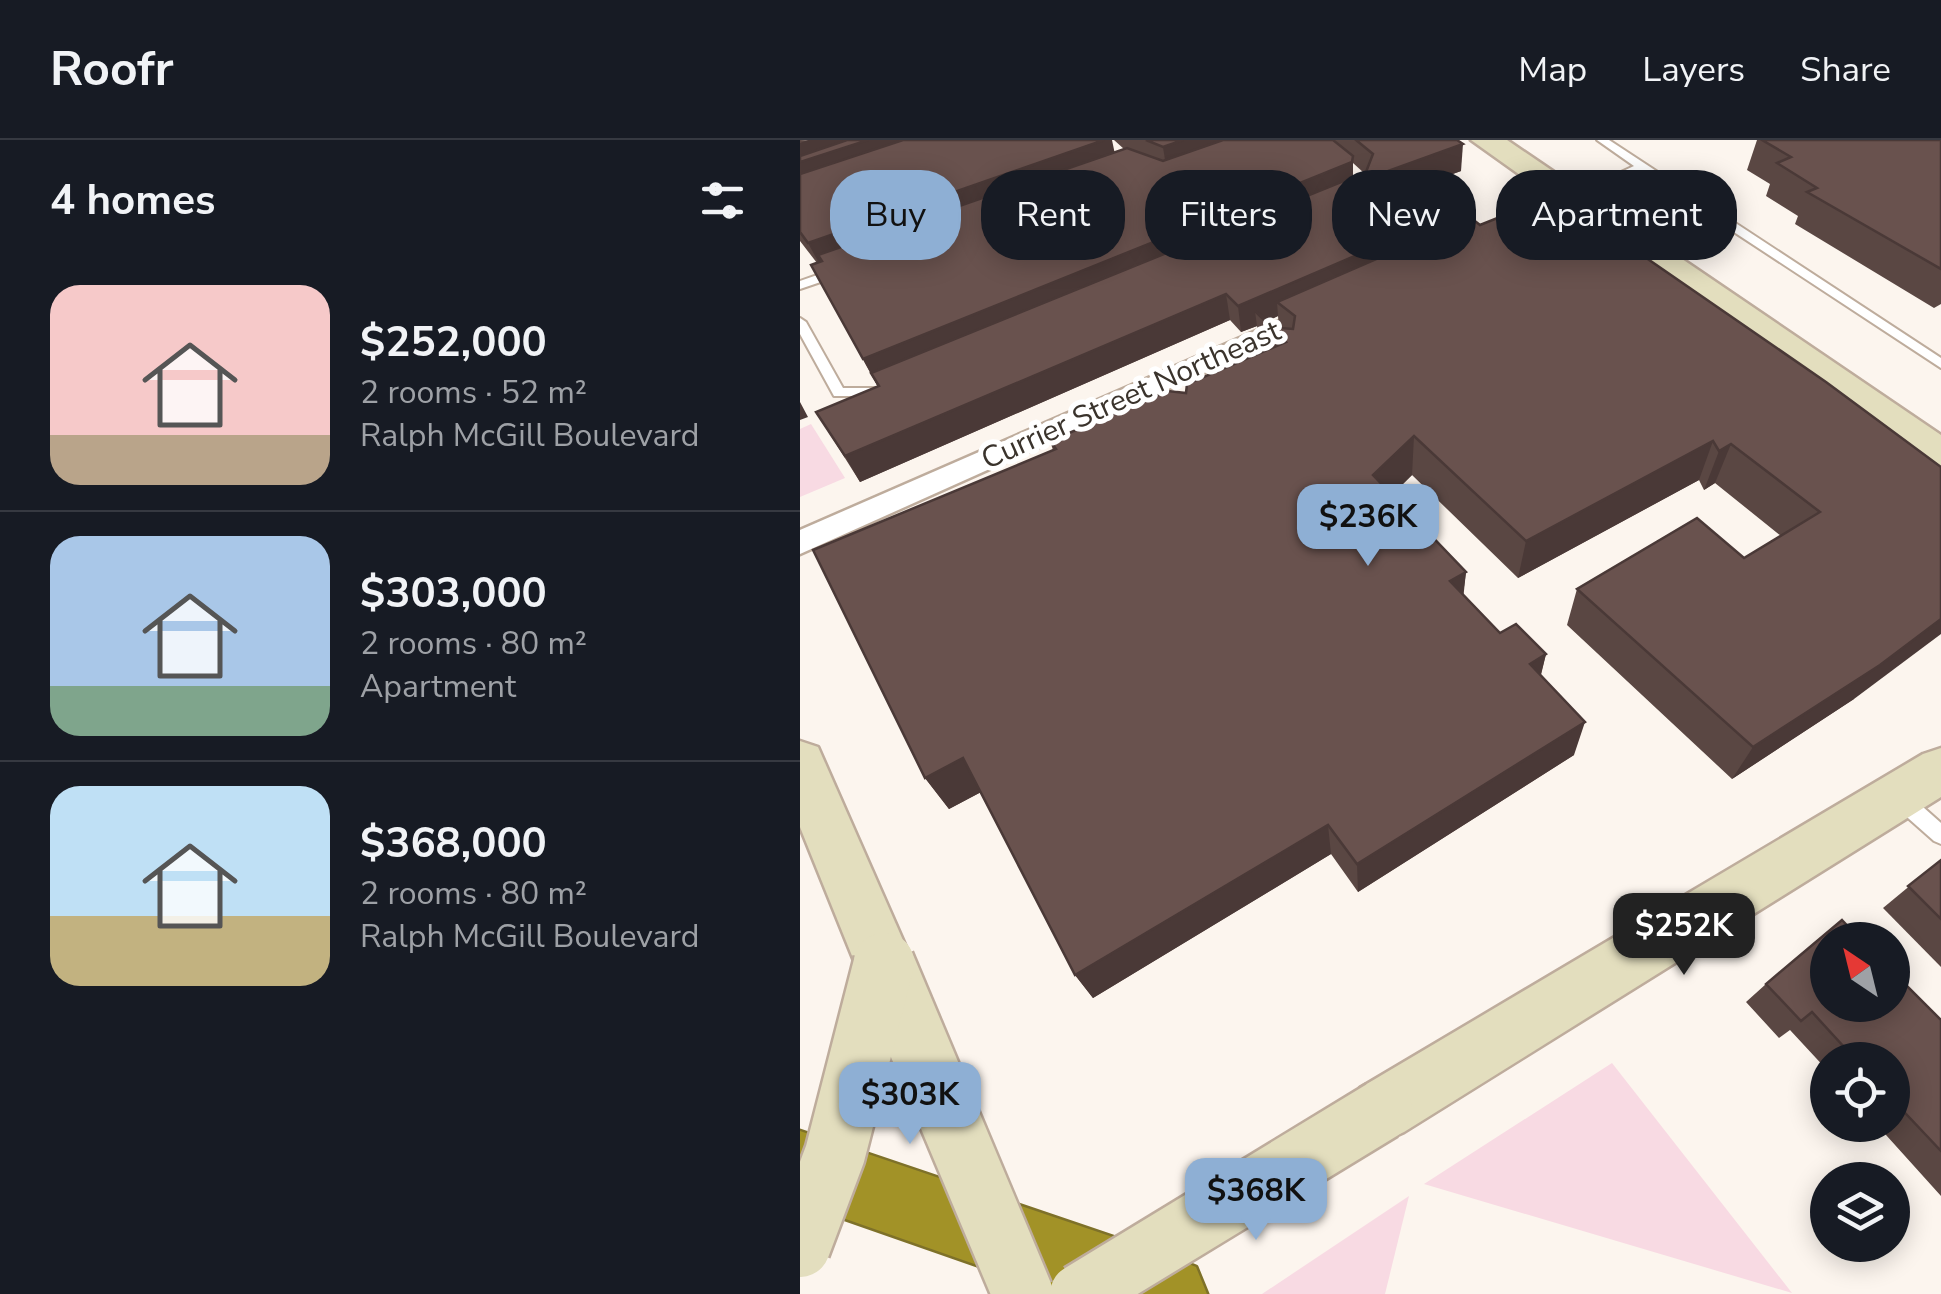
<!DOCTYPE html>
<html lang="en">
<head>
<meta charset="utf-8">
<style>
  :root { --surface:#171b24; --page:#20242c; --text:#f1f3f6; --muted:#9ea1a6; --line:#363941; --accent:#8eafd4 }
  body { margin:0; font-family:"Nunito Sans",sans-serif; background:var(--page); color:var(--text); height:100vh; display:flex; flex-direction:column; font-size:38px; white-space:nowrap }
  * { box-sizing:border-box; margin:0 }
  p { font-size:32px; color:var(--muted) }
  .icon { flex:none; width:55px; height:55px; fill:none; stroke:currentColor; stroke-width:2; stroke-linecap:round; stroke-linejoin:round }
  .map { position:relative; flex:1; overflow:hidden }
  .details { display:flex; flex-direction:column; background:var(--surface); width:800px }
  .details>* { flex:none }
  .top-card { position:absolute; left:30px; top:30px; width:950px; height:90px; display:flex; gap:20px }
  .needle { width:65px; rotate:325deg }
  .tools { position:absolute; left:1010px; top:782px; display:grid; gap:20px }
  .tools a { display:grid; place-items:center; width:100px; height:100px; border-radius:50%; background:var(--surface); box-shadow:0 5px 25px #0003; font-size:50px }
  .price { position:absolute; translate:-50% -85px; padding:0 22px; border-radius:20px; background:var(--accent); color:#111; font-size:32px; line-height:65px; filter:drop-shadow(0 2px 5px #0008) }
  .price::after { content:''; position:absolute; left:50%; top:60px; width:30px; height:22px; margin-left:-15px; background:inherit; clip-path:polygon(0 0,100% 0,50% 100%) }
  .price.selected { background:#222; color:#fff }
  ul { padding:0; list-style:none }
  li { display:flex; align-items:center; gap:30px; height:250px; padding:0 50px }
  li+li { border-top:2px solid var(--line) }
  li span { display:grid; place-items:center; flex:none; width:280px; height:200px; border-radius:30px; color:#555 }
  li>.icon { margin-inline-start:auto }
  span .icon { width:120px; height:120px; fill:#fffc; stroke-width:1 }
  li b { font-size:42px }
  h2 { display:flex; justify-content:space-between; align-items:center; height:120px; padding:0 50px; font-size:42px }
  .chip { padding:0 35px; border-radius:40px; background:var(--surface); box-shadow:0 5px 25px #0003; font-size:35px; line-height:90px }
  .chip.selected { background:var(--accent); color:#111 }
  header { display:flex; align-items:center; gap:60px; box-sizing:border-box; height:140px; padding:0 50px; background:var(--surface); border-bottom:2px solid var(--line) }
  header strong { font-size:48px }
  nav { display:flex; gap:55px; margin-inline-start:auto; font-size:35px }
  main { display:flex; flex:1; min-height:0 }
  .map>svg:first-child { display:block }
</style>
</head>
<body>
<header>
<strong>Roofr</strong>
<nav><a>Map</a><a>Layers</a><a>Share</a></nav>
</header>
<main>
<section class="details">
<h2>4 homes<svg class="icon" aria-label="filters" viewBox="0 0 24 24"><path d="M4 7h16M4 17h16"/><circle cx="9" cy="7" r="2"/><circle cx="15" cy="17" r="2"/></svg></h2>
<ul>
<li><span style="background:linear-gradient(#f6c9c9 75%,#b9a48a 0)"><svg class="icon" aria-label="home" viewBox="0 0 24 24"><path d="M3 11l9-7 9 7M6 9v11h12V9"/></svg></span><div><b>$252,000</b><p>2 rooms · 52 m²</p><p>Ralph McGill Boulevard</p></div></li>
<li><span style="background:linear-gradient(#a9c7e8 75%,#7fa58c 0)"><svg class="icon" aria-label="home" viewBox="0 0 24 24"><path d="M3 11l9-7 9 7M6 9v11h12V9"/></svg></span><div><b>$303,000</b><p>2 rooms · 80 m²</p><p>Apartment</p></div></li>
<li><span style="background:linear-gradient(#bfe0f5 65%,#c2b280 0)"><svg class="icon" aria-label="home" viewBox="0 0 24 24"><path d="M3 11l9-7 9 7M6 9v11h12V9"/></svg></span><div><b>$368,000</b><p>2 rooms · 80 m²</p><p>Ralph McGill Boulevard</p></div></li>
</ul>
</section>
<div class="map">
<svg width="1141" height="1154" viewBox="0 0 1141 1154">
  <rect width="100%" height="100%" fill="#fcf5ee"/>
  <g fill="#f8dae3">
    <polygon points="11,284 45,338 0,357 0,289"/>
    <polygon points="812,923 992,1153 624,1044"/>
    <polygon points="609,1056 585,1154 462,1154"/>
  </g>
  <g fill="none" stroke-linecap="round" stroke-linejoin="round">
    <g stroke="#beac9c" stroke-width="4">
      <g id="service">
        <polygon points="797,0 809,0 1141,218 1141,228 841,31 775,61 767,61 767,57 834,26"/>
        <polygon points="40,127 44,128 44,134 0,149 0,141"/>
        <polygon points="0,178 6,182 43,248 78,248 85,253 83,256 34,256 0,194"/>
        <polygon points="1098,649 1105,651 1141,683 1141,704 1134,701 1091,663 1089,657 1091,651"/>
      </g>
    </g>
    <g stroke="#beac9c" stroke-width="5">
      <polygon id="minor" points="502,171 511,173 515,179 511,185 0,414 0,390"/>
    </g>
    <g stroke="#beac9c" stroke-width="5">
      <g id="secondary">
        <polygon points="671,0 707,0 1141,295 1141,329 1126,325"/>
        <polygon points="0,601 18,607 113,823 105,843 84,851 63,843 0,687"/>
        <polygon points="1141,608 1141,657 604,992 582,1002 560,992 550,970 560,948 1123,614"/>
      </g>
    </g>
    <g stroke="#7e7129" stroke-width="5">
      <polygon id="motorway" points="0,991 369,1116 396,1127 407,1154 260,1154 0,1063"/>
    </g>
    <use href="#service" fill="#fff" fill-rule="evenodd"/>
    <use href="#minor" fill="#fff" fill-rule="evenodd"/>
    <use href="#secondary" fill="#e3debe" fill-rule="evenodd"/>
    <use href="#motorway" fill="#a29227" fill-rule="evenodd"/>
    <g stroke="#beac9c" stroke-width="65" stroke-linecap="butt">
      <g id="secondary-bridge">
        <polyline points="84,823 223,1154"/>
        <polyline points="0,1107 35,1014 84,823"/>
        <polyline points="280,1154 582,970"/>
      </g>
    </g>
    <use href="#secondary-bridge" stroke="#e3debe" stroke-width="60"/>
  </g>
  <g fill="#5a4743" fill-rule="evenodd">
    <path d="M0,0L314,12L324,9L314,0H657L661,31L610,49L647,89L680,85L1026,242L1054,559L932,639L767,485L777,449L944,418L981,396L915,343L904,350L899,340L718,438L612,335L592,355L666,432L663,454L700,493L746,514L741,535L774,615L558,752L531,714L293,858L275,835L181,652L149,669L125,638L253,310L250,301L386,253L461,213L457,186L441,192L430,180L60,342L16,272L78,247L11,125L17,123L0,101ZM553,23L564,33L553,37ZM478,176L479,187L469,180Z"/>
    <polygon points="957,0 1141,0 1141,164 1134,168 995,84 998,76 966,56 970,44 947,30"/>
    <polygon points="1141,720 1141,827 1083,768"/>
    <polygon points="966,844 1141,880 1141,1056 1077,985 1092,985 1092,920 1028,920 1028,931 990,890 979,898 946,862"/>
  </g>
  <g fill="#4a3937">
    <polygon points="8,0 159,0 0,52 0,3"/>
    <polygon points="304,0 312,0 317,24 18,115 24,128 22,129 8,103"/>
    <polygon points="383,0 463,0 367,33 363,7"/>
    <polygon points="663,4 661,31 585,59 585,32"/>
    <polygon points="553,16 553,48 77,245 63,219"/>
    <polygon points="648,76 646,103 477,162 478,176 466,182 455,171 457,186 441,192 438,166"/>
    <polygon points="426,154 430,180 60,342 45,316"/>
    <polygon points="0,262 8,277 0,280"/>
    <polygon points="614,296 612,335 572,374 573,335"/>
    <polygon points="913,301 899,340 718,438 726,401"/>
    <polygon points="931,304 915,343 904,350 919,311"/>
    <polygon points="666,432 662,469 650,441"/>
    <polygon points="1141,479 1141,494 1054,559 932,639 953,607"/>
    <polygon points="746,514 737,549 730,524"/>
    <polygon points="785,582 774,615 558,752 557,724"/>
    <polygon points="163,618 185,650 149,669 125,638"/>
    <polygon points="528,685 531,714 293,858 275,835"/>
  </g>
  <g fill="#69524e" stroke="#4a3937" stroke-width="2.5">
    <polygon points="47,0 68,0 0,22 0,16"/>
    <polygon points="103,0 304,0 8,103 0,92 0,34"/>
    <polygon points="346,0 383,0 363,7"/>
    <polygon points="423,0 533,0 553,16 552,22 63,219 11,125 22,121 18,115 327,8 363,21"/>
    <polygon points="556,0 657,0 663,4 585,32 648,76 438,166 426,154 45,316 16,272 79,246 71,233 566,32 573,14"/>
    <polygon points="962,0 1141,0 1141,129 1007,52 1017,48 977,23 991,17"/>
    <polygon points="755,55 1026,242 1141,327 1141,479 1080,525 953,607 777,449 897,378 944,418 1020,372 931,304 919,311 913,301 726,401 614,296 573,335 666,432 650,441 700,493 716,484 746,514 730,524 785,582 557,724 528,685 275,835 163,618 125,638 13,410 256,309 250,301 368,251 386,253 387,244 486,202 455,171 480,188 493,189 495,176 477,162 671,78 680,85"/>
    <polygon points="1141,720 1141,779 1108,746"/>
    <polygon points="1042,780 1061,800 1028,800 1028,865 1092,865 1092,831 1141,880 1141,1011 1092,959 1092,920 1056,920 1012,872 1001,881 966,844"/>
  </g>
  <g text-anchor="middle" dominant-baseline="central" stroke-width="10" stroke-linejoin="round" paint-order="stroke">
    <g font-size="30" fill="#3a332c" stroke="#fff">
      <text transform="translate(331 255) rotate(-24)">Currier Street Northeast</text>
    </g>
  </g>
</svg>
<div class="tools">
<a><svg class="needle" viewBox="-14 -14 28 28"><path d="M0-13l5 13h-10z" fill="#e53935"/><path d="M0 13l5-13h-10z" fill="#9ea1a6"/></svg></a>
<a><svg class="icon" aria-label="locate" viewBox="0 0 24 24"><circle cx="12" cy="12" r="6"/><path d="M12 2v4M12 18v4M2 12h4M18 12h4"/></svg></a>
<a><svg class="icon" aria-label="layers" viewBox="0 0 24 24"><path d="M12 4l9 5-9 5-9-5zM3 14l9 5 9-5"/></svg></a>
</div>
<b class="price" style="left:568px;top:429px">$236K</b>
<b class="price selected" style="left:884px;top:838px">$252K</b>
<b class="price" style="left:110px;top:1007px">$303K</b>
<b class="price" style="left:456px;top:1103px">$368K</b>
<div class="top-card">
<a class="chip selected">Buy</a>
<a class="chip">Rent</a>
<a class="chip">Filters</a>
<a class="chip">New</a>
<a class="chip">Apartment</a>
</div>
</div>
</main>
</body>
</html>
